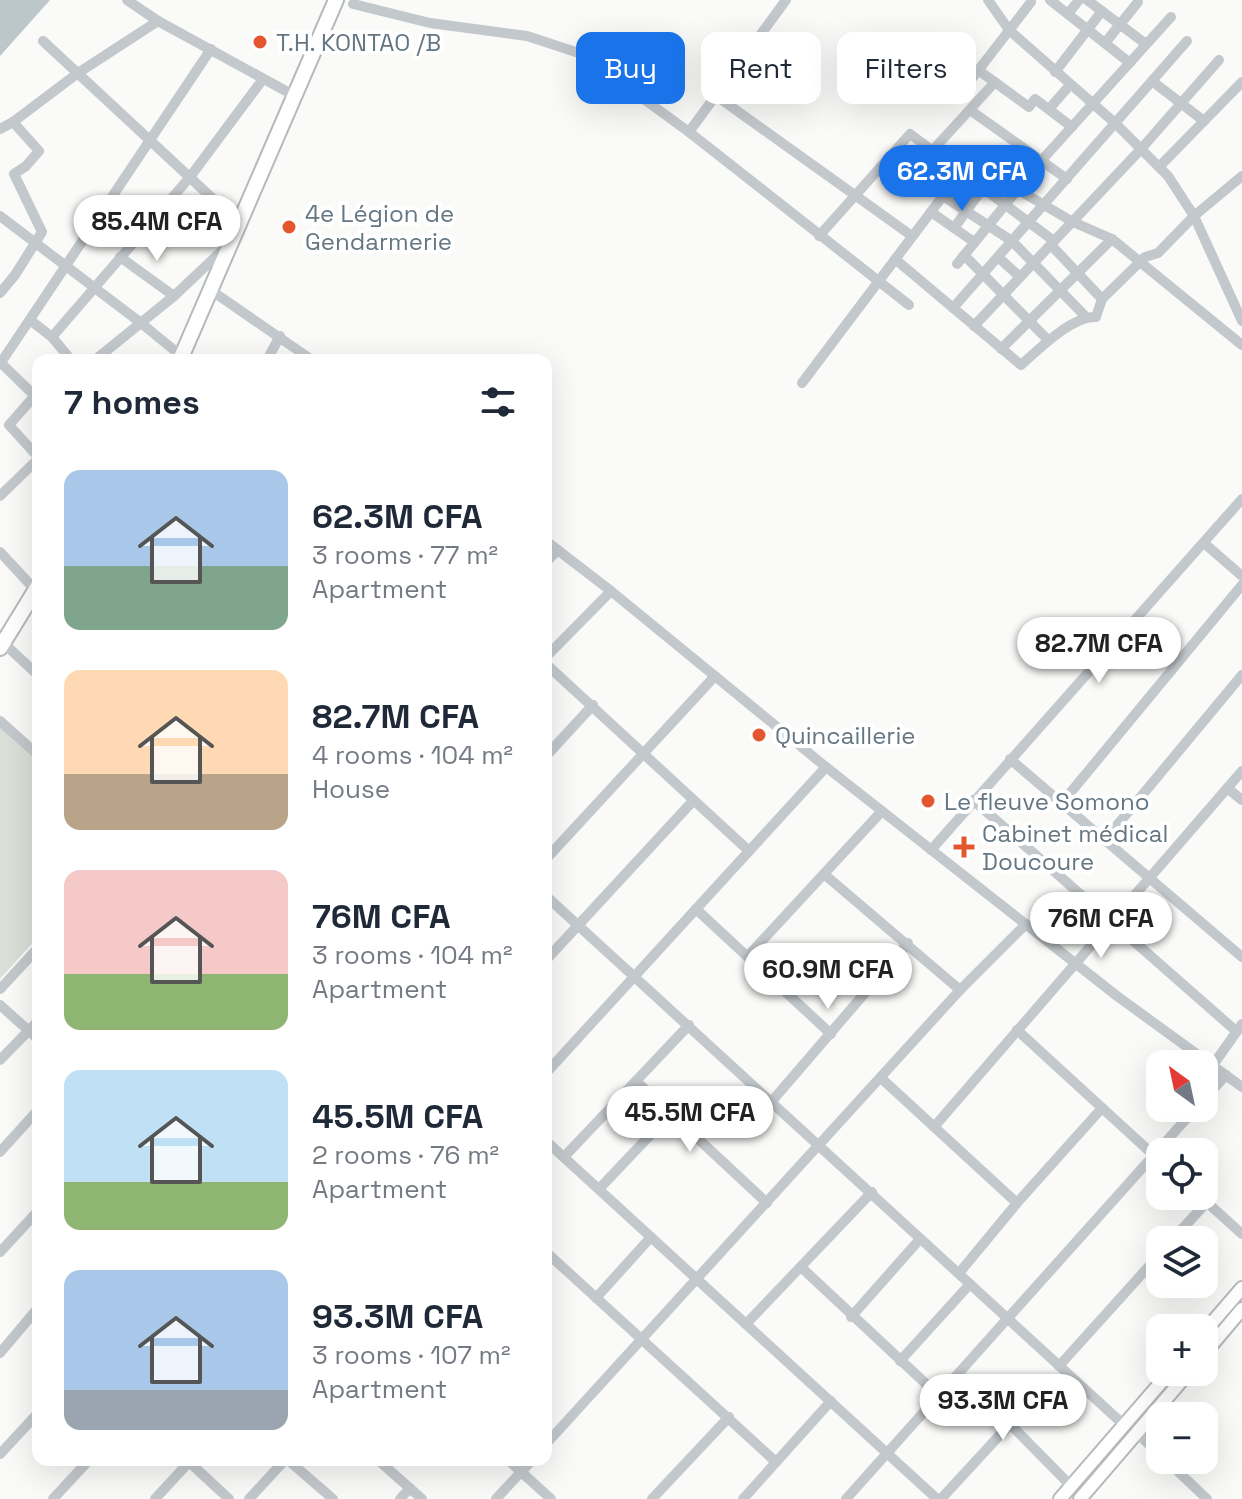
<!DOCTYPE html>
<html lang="en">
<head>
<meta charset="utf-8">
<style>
  :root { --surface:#fff; --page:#f6f6f7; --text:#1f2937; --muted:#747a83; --accent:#1a73e8 }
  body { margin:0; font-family:"Space Grotesk",sans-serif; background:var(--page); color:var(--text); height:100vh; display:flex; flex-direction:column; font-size:30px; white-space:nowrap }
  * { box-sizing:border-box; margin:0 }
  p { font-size:26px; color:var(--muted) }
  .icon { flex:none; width:44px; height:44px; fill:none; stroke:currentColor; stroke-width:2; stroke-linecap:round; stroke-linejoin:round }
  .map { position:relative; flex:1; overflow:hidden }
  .drawer { position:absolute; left:32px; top:354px; width:520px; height:1112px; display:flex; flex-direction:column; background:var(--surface); border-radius:16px; box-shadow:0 8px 32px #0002 }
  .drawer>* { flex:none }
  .hud { position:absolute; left:576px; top:32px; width:546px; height:72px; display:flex; gap:16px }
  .needle { width:52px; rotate:327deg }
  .tools { position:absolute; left:1146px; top:1050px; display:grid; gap:16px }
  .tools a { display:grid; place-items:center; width:72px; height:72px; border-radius:16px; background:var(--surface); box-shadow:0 8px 32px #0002; font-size:40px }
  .price { position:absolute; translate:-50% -68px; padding:0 18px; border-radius:28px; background:#fff; color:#222; font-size:26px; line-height:52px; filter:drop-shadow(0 2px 4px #0008) }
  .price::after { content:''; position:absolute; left:50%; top:48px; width:24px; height:18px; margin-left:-12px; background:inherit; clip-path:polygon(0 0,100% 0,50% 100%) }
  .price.active { background:var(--accent); color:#fff }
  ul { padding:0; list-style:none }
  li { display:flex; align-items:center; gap:24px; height:200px; padding:0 32px }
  li span { display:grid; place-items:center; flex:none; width:224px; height:160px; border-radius:16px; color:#555 }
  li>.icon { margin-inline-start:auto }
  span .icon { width:96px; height:96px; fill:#fffc; stroke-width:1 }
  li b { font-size:34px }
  h2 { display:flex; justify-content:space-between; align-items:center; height:96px; padding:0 32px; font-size:34px }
  .chip { padding:0 28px; border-radius:16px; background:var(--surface); box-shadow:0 8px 32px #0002; font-size:28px; line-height:72px }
  .chip.active { background:var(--accent); color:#fff }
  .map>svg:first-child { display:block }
</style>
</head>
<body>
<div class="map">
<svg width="1242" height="1499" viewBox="0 0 1242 1499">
  <rect width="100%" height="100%" fill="#fafaf8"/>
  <polygon fill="#dadfd7" points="0,724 38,759 38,937 0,979"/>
  <polygon fill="#bbc7cb" points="0,0 50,0 0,56"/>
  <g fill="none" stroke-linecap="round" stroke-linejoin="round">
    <g stroke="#b5babe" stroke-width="16">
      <g id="major">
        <polyline points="1204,1332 1242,1288"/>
        <polyline points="1204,1354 1242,1309"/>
        <polyline points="1060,1499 1170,1372"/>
        <polyline points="1080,1499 1189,1372"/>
      </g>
    </g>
    <g stroke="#b4b9bd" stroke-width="18">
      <g id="highway">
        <polyline points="180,360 336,0"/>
        <polyline points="0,648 38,586"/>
      </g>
    </g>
    <g stroke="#c3c8cc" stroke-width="10">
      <polyline points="127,0 158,21 295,96"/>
      <polyline points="988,0 1009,30 1115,123 1168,176 1194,216 1242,321"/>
      <polyline points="1050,0 1130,63"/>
      <polyline points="1087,0 1146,44"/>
      <polyline points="353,4 430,23 527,36 582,54 689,132 909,305"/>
      <polyline points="1068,14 1079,0"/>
      <polyline points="43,41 240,224"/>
      <polyline points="1105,43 1138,2"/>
      <polyline points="978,70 1029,107 1035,99 1072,127"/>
      <polyline points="1055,72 1102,11"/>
      <polyline points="1152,81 1204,121"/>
      <polyline points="963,90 1031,2"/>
      <polyline points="715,95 912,236"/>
      <polyline points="1049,109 1070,85"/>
      <polyline points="970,110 1067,179"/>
      <polyline points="0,129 13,122 78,73 158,21"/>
      <polyline points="689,132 786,0"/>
      <polyline points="932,151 995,82"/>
      <polyline points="1159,167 1242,82"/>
      <polyline points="1017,189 1073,222 1112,239 1242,345"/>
      <polyline points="943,196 1012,241 1085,316"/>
      <polyline points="931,212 974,242"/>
      <polyline points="0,216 141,323 185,359"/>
      <polyline points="954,228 983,188"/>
      <polyline points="819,236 910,134 1054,241"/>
      <polyline points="1051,245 1102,299"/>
      <polyline points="964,255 1048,340"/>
      <polyline points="120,257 174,296"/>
      <polyline points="998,257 1020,277"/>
      <path d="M895,259L1021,365C1039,349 1072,316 1096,317L1102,299L1145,257L1158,253L1194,216L1242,176"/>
      <polyline points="957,264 1041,161 1171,17"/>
      <polyline points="212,291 312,360"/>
      <polyline points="0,293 15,275 42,232 14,174 26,166 39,151 13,122"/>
      <polyline points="953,308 1187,41"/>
      <polyline points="30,320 52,337 71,360"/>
      <polyline points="974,326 1141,149 1219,60"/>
      <polyline points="52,337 190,177 263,79"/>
      <polyline points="1001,349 1112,239"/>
      <polyline points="95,360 174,296 228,245"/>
      <polyline points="267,360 280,336"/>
      <polyline points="0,362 37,398"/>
      <polyline points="0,364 211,49"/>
      <polyline points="802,383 961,172"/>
      <polyline points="38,392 9,425 38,457"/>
      <polyline points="0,496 38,459"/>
      <polyline points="546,541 611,591 826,767 1117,996 1242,1087"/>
      <polyline points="1204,543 1242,576"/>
      <polyline points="0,552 38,593"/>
      <polyline points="546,562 558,550"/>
      <polyline points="0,640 38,675"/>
      <polyline points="546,657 611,591"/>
      <polyline points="546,664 749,851"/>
      <polyline points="0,721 38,755"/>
      <polyline points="546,756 593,705"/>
      <polyline points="1010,759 1242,957"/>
      <polyline points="1227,788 1242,800"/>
      <polyline points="973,800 1236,1031"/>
      <polyline points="1061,804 1242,585"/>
      <polyline points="1104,841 1242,675"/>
      <polyline points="931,850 1242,499"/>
      <polyline points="546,859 715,676"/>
      <polyline points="824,874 960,990"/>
      <polyline points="546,896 1124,1425"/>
      <polyline points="696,909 831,1034"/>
      <polyline points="748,956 882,811"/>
      <polyline points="546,960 692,802"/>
      <polyline points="0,989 38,948"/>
      <polyline points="0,1005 38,1039"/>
      <polyline points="1017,1030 1160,1161"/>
      <polyline points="0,1060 38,1021"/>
      <polyline points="1213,1065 1242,1024"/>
      <polyline points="546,1073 826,767"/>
      <polyline points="881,1078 1017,1203"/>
      <polyline points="636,1081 767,1203"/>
      <polyline points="1204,1099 1226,1075"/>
      <polyline points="772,1101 908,943"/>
      <polyline points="934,1127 1242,771"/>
      <polyline points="546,1141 937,1499"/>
      <polyline points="0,1152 38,1110"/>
      <polyline points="564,1157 689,1025"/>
      <polyline points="599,1189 671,1113"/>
      <polyline points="1200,1196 1242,1234"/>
      <polyline points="1172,1240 1207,1202"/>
      <polyline points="0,1252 38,1211"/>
      <polyline points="546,1252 776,1462"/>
      <polyline points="802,1268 939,1396"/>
      <polyline points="960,1272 1017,1203 1102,1108"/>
      <polyline points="596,1298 651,1237"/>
      <polyline points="851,1317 920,1239"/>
      <polyline points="746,1324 872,1192"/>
      <polyline points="0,1353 38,1308"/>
      <polyline points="900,1361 970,1284"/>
      <polyline points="1059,1366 1160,1254"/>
      <polyline points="955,1377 1010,1424 1071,1486"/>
      <polyline points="1137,1433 1160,1455"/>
      <polyline points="546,1444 960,990 1026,924"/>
      <polyline points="0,1454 38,1413"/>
      <polyline points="187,1460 229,1499"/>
      <polyline points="288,1460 333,1499"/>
      <polyline points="378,1460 422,1499"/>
      <polyline points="508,1460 551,1499"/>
      <polyline points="1166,1460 1207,1499"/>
      <polyline points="53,1499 89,1460"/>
      <polyline points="155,1499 191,1460"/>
      <polyline points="249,1499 285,1460"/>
      <polyline points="400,1499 410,1488"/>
      <polyline points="496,1499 532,1460"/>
      <polyline points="652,1499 729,1417"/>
      <polyline points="743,1499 831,1401"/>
      <polyline points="846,1499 1196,1108"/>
      <polyline points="941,1499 1010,1424"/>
    </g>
    <use href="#major" stroke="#fff" stroke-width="12"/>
    <use href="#highway" stroke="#fff" stroke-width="14"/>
  </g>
  <g fill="#e4572e" stroke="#fff" stroke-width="3">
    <circle cx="260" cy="42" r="8"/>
    <circle cx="289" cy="227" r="8"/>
    <circle cx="759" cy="735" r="8"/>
    <circle cx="928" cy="801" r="8"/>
    <path d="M960 835h8v8h8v8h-8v8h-8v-8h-8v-8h8z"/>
  </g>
  <g text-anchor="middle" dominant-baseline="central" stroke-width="8" stroke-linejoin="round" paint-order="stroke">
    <g font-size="24" fill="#657683" stroke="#fff" text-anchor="start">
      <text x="276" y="42">T.H. KONTAO /B</text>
      <text x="305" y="213">4e Légion de<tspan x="305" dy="28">Gendarmerie</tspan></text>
      <text x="775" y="735">Quincaillerie</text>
      <text x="944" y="801">Le fleuve Somono</text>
      <text x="982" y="833">Cabinet médical<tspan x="982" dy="28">Doucoure</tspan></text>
    </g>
  </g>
</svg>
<div class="tools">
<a><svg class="needle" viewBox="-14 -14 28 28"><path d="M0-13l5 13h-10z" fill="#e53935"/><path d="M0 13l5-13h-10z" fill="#747a83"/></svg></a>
<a><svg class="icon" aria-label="locate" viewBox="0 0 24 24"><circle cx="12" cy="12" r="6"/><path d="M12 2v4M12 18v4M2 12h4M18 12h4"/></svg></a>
<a><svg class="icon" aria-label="layers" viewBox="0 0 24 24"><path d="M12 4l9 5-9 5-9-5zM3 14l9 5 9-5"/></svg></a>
<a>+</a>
<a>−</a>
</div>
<b class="price active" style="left:962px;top:213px">62.3M CFA</b>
<b class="price" style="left:157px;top:263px">85.4M CFA</b>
<b class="price" style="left:1099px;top:685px">82.7M CFA</b>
<b class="price" style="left:1101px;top:960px">76M CFA</b>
<b class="price" style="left:828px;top:1011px">60.9M CFA</b>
<b class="price" style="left:690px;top:1154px">45.5M CFA</b>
<b class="price" style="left:1003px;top:1442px">93.3M CFA</b>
<div class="hud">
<a class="chip active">Buy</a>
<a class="chip">Rent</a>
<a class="chip">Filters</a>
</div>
<section class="drawer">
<h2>7 homes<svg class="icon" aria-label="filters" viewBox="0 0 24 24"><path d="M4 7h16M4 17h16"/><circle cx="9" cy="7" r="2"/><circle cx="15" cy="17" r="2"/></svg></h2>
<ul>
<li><span style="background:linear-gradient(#a9c7e8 60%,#7fa58c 0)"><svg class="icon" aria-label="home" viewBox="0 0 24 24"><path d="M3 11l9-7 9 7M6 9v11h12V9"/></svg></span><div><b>62.3M CFA</b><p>3 rooms · 77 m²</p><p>Apartment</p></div></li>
<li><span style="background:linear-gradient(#ffd9b3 65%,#b9a48a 0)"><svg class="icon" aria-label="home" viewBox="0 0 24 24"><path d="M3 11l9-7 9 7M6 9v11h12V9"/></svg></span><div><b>82.7M CFA</b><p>4 rooms · 104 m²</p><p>House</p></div></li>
<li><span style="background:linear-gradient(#f6c9c9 65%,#8fb573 0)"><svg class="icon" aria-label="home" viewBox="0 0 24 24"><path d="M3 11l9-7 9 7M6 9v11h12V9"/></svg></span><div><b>76M CFA</b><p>3 rooms · 104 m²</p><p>Apartment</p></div></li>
<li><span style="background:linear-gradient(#bfe0f5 70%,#8fb573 0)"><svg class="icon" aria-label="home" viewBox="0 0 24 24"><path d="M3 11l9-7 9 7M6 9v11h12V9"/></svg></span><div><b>45.5M CFA</b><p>2 rooms · 76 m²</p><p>Apartment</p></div></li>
<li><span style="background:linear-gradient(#a9c7e8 75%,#9aa5b1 0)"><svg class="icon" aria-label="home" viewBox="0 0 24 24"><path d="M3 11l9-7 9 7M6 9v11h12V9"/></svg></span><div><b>93.3M CFA</b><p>3 rooms · 107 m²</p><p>Apartment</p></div></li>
</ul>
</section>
</div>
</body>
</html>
